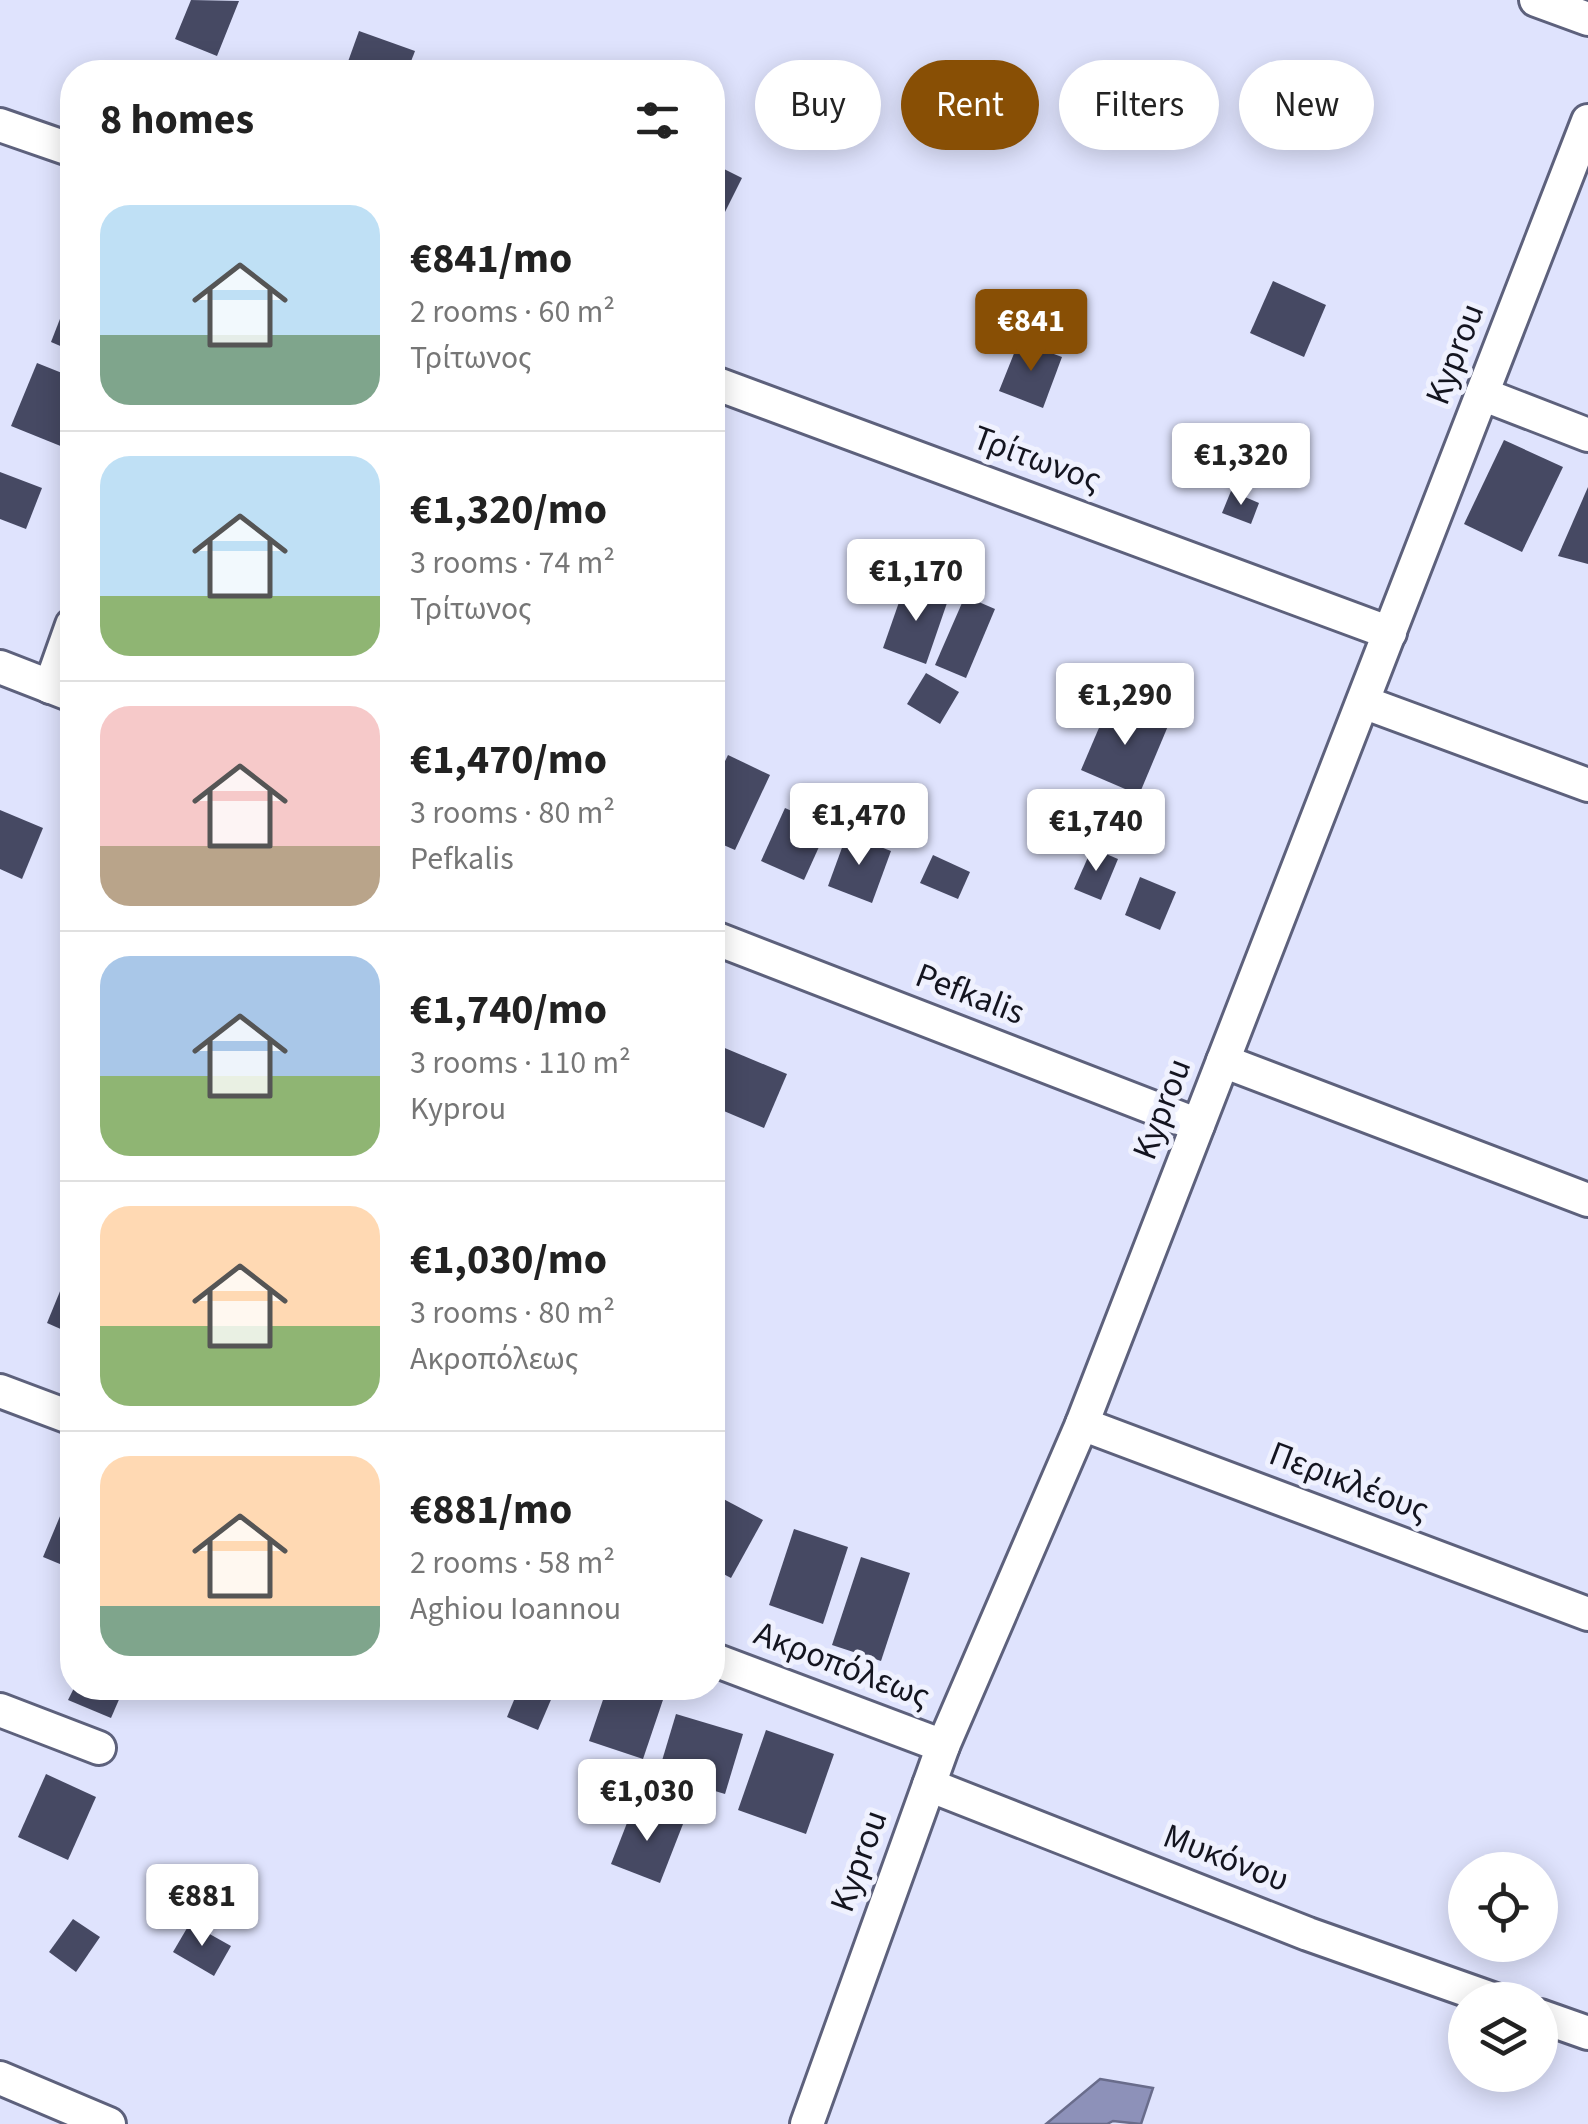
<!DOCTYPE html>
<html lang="en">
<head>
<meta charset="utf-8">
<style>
  :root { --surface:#fff; --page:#f6f6f6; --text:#222; --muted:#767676; --line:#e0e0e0; --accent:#884f05 }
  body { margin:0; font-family:"Source Sans 3",sans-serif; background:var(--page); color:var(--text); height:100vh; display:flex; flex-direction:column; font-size:38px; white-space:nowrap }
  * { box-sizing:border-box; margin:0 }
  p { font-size:32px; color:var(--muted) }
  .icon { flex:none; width:55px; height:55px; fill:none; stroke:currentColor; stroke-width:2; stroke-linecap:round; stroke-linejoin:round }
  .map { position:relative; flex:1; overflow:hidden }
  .sheet { position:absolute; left:60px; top:60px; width:665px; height:1640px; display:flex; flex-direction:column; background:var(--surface); border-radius:40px; box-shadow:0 5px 25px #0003 }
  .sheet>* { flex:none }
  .banner { position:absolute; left:755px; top:60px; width:682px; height:90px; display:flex; gap:20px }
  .buttons { position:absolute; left:1448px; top:1852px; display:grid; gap:20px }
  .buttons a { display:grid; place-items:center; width:110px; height:110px; border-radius:50%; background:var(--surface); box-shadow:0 5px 25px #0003; font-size:50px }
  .price { position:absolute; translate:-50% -85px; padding:0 22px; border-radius:10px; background:#fff; color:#222; font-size:32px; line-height:65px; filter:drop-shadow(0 2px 5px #0008) }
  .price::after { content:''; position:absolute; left:50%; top:60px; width:30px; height:22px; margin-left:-15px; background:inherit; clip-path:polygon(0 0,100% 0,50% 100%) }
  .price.selected { background:var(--accent); color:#fff }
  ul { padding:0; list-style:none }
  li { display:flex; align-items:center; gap:30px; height:250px; padding:0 40px }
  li+li { border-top:2px solid var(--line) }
  li span { display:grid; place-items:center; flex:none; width:280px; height:200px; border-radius:30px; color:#555 }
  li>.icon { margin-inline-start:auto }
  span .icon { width:120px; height:120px; fill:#fffc; stroke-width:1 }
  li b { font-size:42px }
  h2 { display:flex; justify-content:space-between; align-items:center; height:120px; padding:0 40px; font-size:42px }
  .chip { padding:0 35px; border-radius:45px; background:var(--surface); box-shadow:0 5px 25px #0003; font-size:35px; line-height:90px }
  .chip.selected { background:var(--accent); color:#fff }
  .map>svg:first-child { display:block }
</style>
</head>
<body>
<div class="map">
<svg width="1588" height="2124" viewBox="0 0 1588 2124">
  <rect width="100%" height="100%" fill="#dfe3fd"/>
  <polygon fill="#8d91b9" stroke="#696c8b" stroke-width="2.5" points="1100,2079 1153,2088 1141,2124 1113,2121 1107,2124 1046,2124"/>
  <g fill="#464963">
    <polygon points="191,0 239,1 217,56 175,39"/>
    <polygon points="359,31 415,51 407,72 345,70"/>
    <polygon points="712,163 742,178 716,230 712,228"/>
    <polygon points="1273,281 1326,305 1304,357 1250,333"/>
    <polygon points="72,288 72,351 51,342"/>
    <polygon points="1019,341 1062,357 1043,408 999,391"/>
    <polygon points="37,363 72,377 72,422 63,447 11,426"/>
    <polygon points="1504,440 1563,467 1522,552 1464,524"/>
    <polygon points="0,472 42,488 26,529 0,519"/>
    <polygon points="1588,487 1588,564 1558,556"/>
    <polygon points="1231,491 1259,503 1251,524 1222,513"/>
    <polygon points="905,585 948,600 926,664 883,648"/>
    <polygon points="965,596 995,609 966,678 935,665"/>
    <polygon points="926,673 959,692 940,724 907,704"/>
    <polygon points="1110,702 1168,726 1139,795 1081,770"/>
    <polygon points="728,755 770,775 735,850 712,840 712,788"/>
    <polygon points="785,808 828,827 804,880 761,861"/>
    <polygon points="0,810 43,828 22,879 0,869"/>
    <polygon points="847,834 891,851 872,903 828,886"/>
    <polygon points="1092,848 1118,859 1101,900 1074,889"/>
    <polygon points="933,855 970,872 958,899 920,883"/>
    <polygon points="1140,877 1176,892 1160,930 1125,915"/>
    <polygon points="720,1046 787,1074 764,1128 712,1106 712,1063"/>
    <polygon points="72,1262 72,1334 47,1323"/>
    <polygon points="714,1494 763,1520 731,1578 712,1568"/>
    <polygon points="63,1509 72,1513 72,1569 43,1557"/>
    <polygon points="794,1529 848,1547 823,1624 769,1605"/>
    <polygon points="861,1557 910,1573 881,1661 832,1645"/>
    <polygon points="74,1688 124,1688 111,1718 68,1700"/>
    <polygon points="519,1688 556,1688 538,1730 507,1717"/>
    <polygon points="607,1688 667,1688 643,1759 589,1741"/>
    <polygon points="676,1714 743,1734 725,1794 658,1774"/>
    <polygon points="766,1730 834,1754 806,1834 738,1810"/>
    <polygon points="46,1774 96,1797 68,1860 18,1837"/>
    <polygon points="634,1805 683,1824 660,1883 611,1864"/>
    <polygon points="73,1919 100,1937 76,1972 49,1952"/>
    <polygon points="190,1923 231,1946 214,1976 173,1952"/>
  </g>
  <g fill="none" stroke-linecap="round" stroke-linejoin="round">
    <g stroke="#5d617c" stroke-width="38">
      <g id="minor">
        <polyline points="1536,0 1588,19"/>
        <polyline points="0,125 72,150"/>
        <polyline points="712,382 1390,633"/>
        <polyline points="1482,394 1588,435"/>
        <polyline points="0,667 72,695"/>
        <polyline points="50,687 72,625"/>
        <polyline points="1363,702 1588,785"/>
        <polyline points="712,937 1198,1125"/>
        <polyline points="1223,1061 1588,1200"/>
        <polyline points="0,1391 72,1418"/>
        <polyline points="1082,1424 1588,1614"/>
        <polyline points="712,1659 943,1746"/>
        <polyline points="0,1710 99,1748"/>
        <polyline points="929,1785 1308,1934 1495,2000"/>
        <polyline points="1540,2016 1588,2033"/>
        <polyline points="0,2078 109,2124"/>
        <polyline points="807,2124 943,1746 1082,1424 1588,121"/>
      </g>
    </g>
    <use href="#minor" stroke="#fff" stroke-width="32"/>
  </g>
  <g text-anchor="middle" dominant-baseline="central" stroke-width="10" stroke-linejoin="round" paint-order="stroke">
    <g font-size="35" fill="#141520" stroke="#eff1fe">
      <text transform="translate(1455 354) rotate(-69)">Kyprou</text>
      <text transform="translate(1037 459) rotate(20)">Τρίτωνος</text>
      <text transform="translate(970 994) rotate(21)">Pefkalis</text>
      <text transform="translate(1162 1109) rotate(-69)">Kyprou</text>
      <text transform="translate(1349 1482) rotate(21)">Περικλέους</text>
      <text transform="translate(842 1665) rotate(21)">Ακροπόλεως</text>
      <text transform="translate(1226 1858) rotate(21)">Μυκόνου</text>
      <text transform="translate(859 1861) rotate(-70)">Kyprou</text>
    </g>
  </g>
</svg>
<div class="buttons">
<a><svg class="icon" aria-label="locate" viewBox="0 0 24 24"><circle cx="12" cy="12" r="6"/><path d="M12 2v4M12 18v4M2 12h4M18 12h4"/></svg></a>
<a><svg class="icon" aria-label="layers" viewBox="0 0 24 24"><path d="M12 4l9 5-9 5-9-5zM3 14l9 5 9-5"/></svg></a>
</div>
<b class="price selected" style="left:1031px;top:374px">€841</b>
<b class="price" style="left:1241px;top:508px">€1,320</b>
<b class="price" style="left:916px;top:624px">€1,170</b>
<b class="price" style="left:1125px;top:748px">€1,290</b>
<b class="price" style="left:859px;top:868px">€1,470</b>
<b class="price" style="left:1096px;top:874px">€1,740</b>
<b class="price" style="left:647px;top:1844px">€1,030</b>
<b class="price" style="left:202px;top:1949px">€881</b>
<div class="banner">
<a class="chip">Buy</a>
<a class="chip selected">Rent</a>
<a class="chip">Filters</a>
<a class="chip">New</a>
</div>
<section class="sheet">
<h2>8 homes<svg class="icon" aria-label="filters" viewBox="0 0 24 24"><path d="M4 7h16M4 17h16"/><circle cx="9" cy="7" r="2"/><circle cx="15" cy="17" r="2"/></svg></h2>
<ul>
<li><span style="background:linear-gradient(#bfe0f5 65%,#7fa58c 0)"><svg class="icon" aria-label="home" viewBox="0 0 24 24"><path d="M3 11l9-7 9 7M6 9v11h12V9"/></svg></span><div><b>€841/mo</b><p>2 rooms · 60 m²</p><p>Τρίτωνος</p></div></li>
<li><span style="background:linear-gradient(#bfe0f5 70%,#8fb573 0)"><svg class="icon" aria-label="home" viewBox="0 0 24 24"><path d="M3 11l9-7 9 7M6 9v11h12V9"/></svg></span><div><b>€1,320/mo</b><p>3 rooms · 74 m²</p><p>Τρίτωνος</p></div></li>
<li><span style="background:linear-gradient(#f6c9c9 70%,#b9a48a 0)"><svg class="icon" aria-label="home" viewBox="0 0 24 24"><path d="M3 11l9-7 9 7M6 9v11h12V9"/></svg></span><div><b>€1,470/mo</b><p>3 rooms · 80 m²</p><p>Pefkalis</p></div></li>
<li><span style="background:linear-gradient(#a9c7e8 60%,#8fb573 0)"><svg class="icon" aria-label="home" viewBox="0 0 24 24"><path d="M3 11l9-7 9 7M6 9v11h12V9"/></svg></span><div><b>€1,740/mo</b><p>3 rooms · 110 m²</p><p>Kyprou</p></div></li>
<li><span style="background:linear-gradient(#ffd9b3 60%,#8fb573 0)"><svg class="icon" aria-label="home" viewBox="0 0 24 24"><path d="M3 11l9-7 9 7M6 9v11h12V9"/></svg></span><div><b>€1,030/mo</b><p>3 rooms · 80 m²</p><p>Ακροπόλεως</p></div></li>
<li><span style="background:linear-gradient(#ffd9b3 75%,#7fa58c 0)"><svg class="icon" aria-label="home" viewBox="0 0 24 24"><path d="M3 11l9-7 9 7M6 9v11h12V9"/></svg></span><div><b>€881/mo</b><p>2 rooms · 58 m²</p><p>Aghiou Ioannou</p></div></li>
</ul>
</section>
</div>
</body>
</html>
